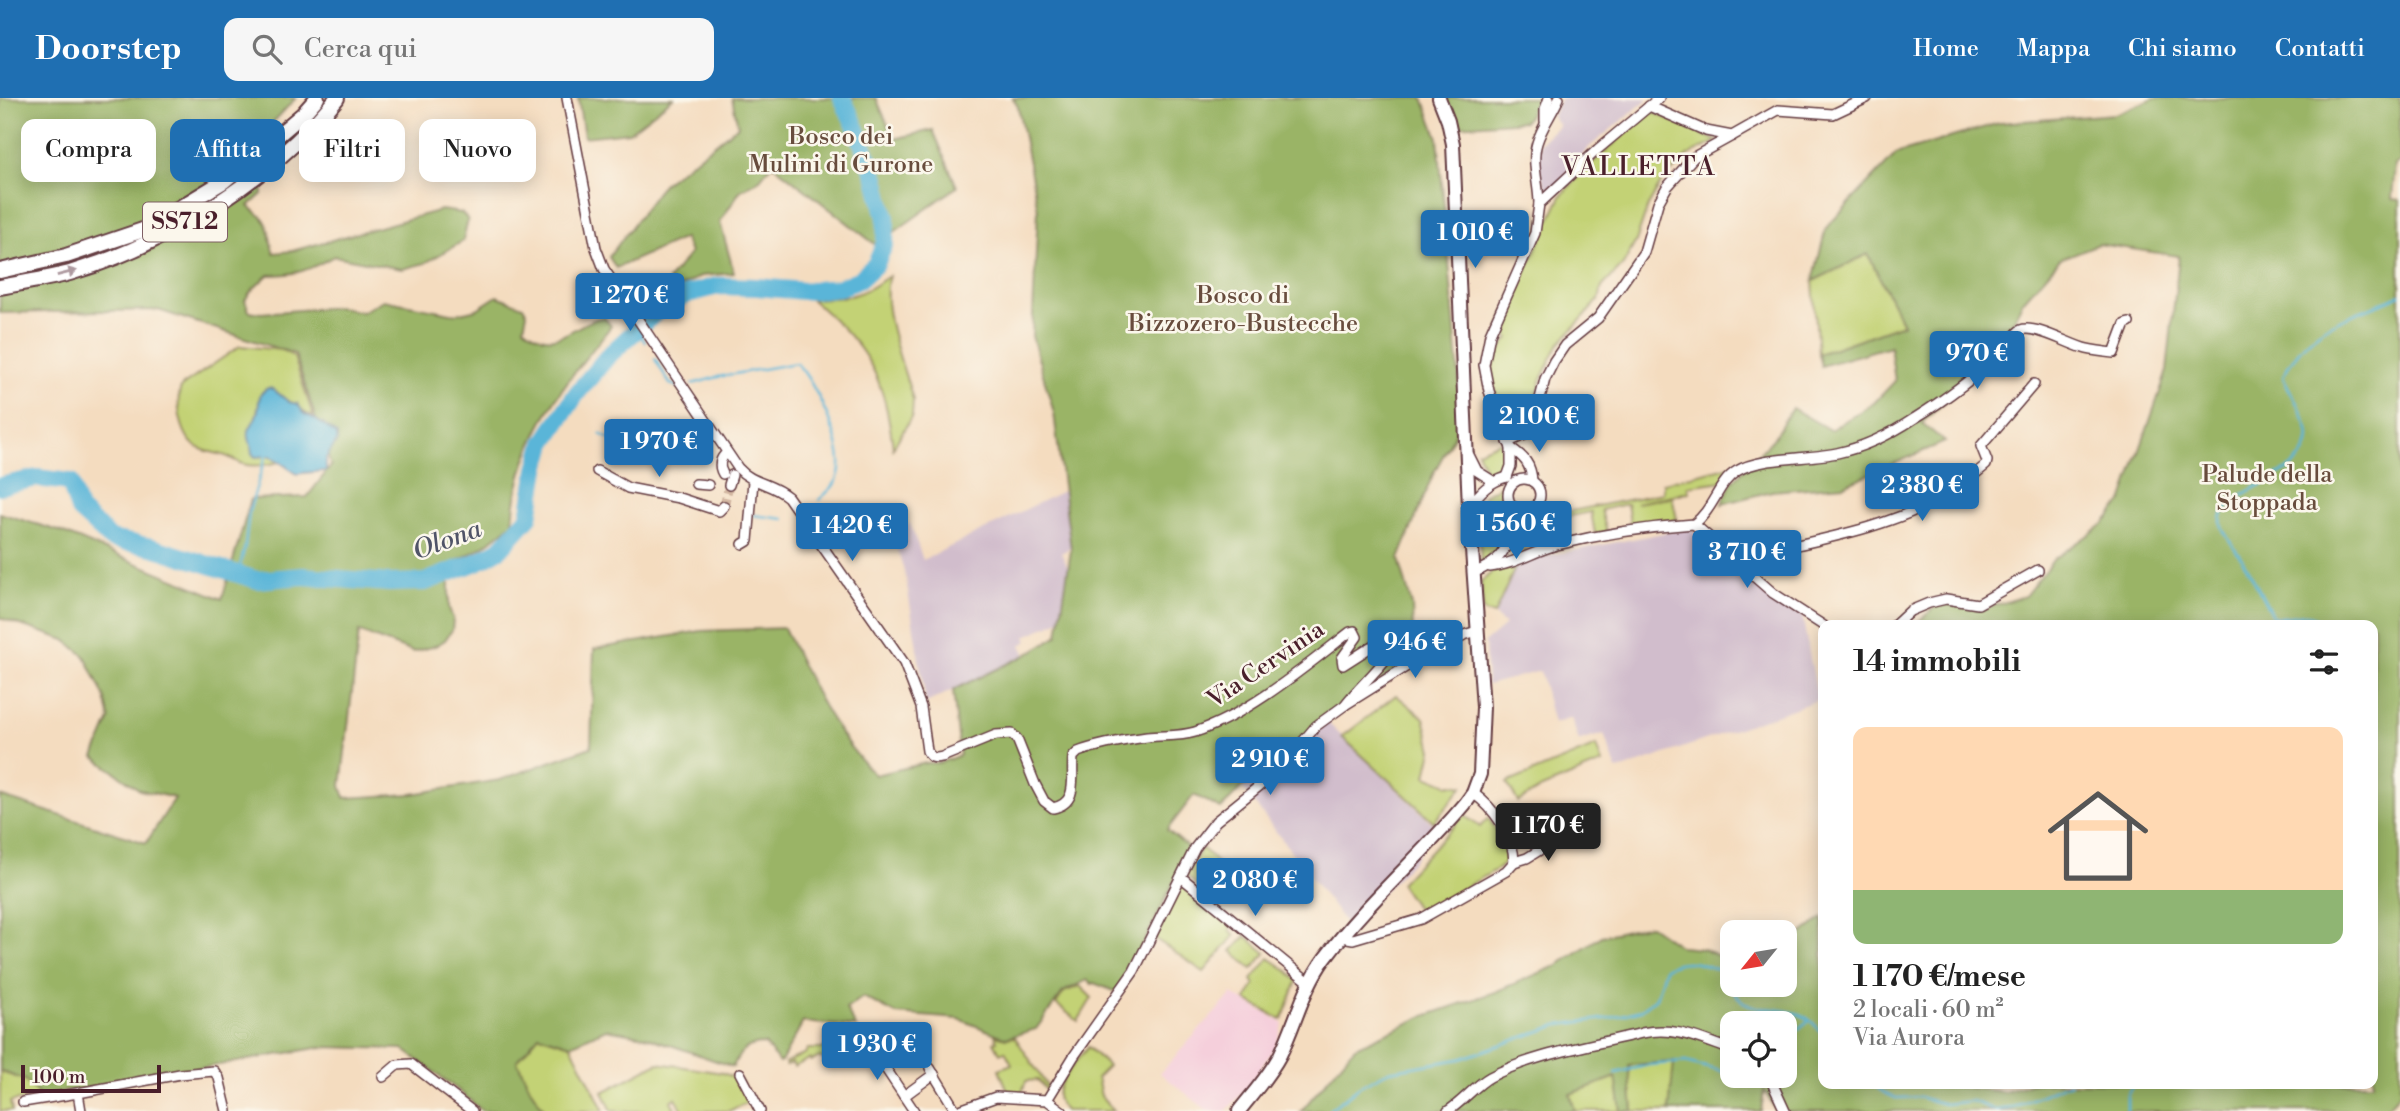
<!DOCTYPE html>
<html lang="it">
<head>
<meta charset="utf-8">
<style>
  :root { --surface:#fff; --page:#f6f6f6; --text:#222; --muted:#767676; --line:#e0e0e0; --accent:#1f6fb2 }
  body { margin:0; font-family:"Libre Bodoni",serif; background:var(--page); color:var(--text); height:100vh; display:flex; flex-direction:column; font-size:26px; white-space:nowrap }
  * { box-sizing:border-box; margin:0 }
  p { font-size:23px; color:var(--muted) }
  .icon { flex:none; width:38px; height:38px; fill:none; stroke:currentColor; stroke-width:2; stroke-linecap:round; stroke-linejoin:round }
  .map { position:relative; flex:1; overflow:hidden }
  .side { position:absolute; left:1818px; top:522px; width:560px; height:469px; display:flex; flex-direction:column; background:var(--surface); border-radius:14px; box-shadow:0 4px 18px #0003 }
  .side>* { flex:none }
  .top-card { position:absolute; left:21px; top:21px; width:665px; height:63px; display:flex; gap:14px }
  .needle { width:46px; rotate:240deg }
  .controls { position:absolute; left:1720px; top:822px; display:grid; gap:14px }
  .controls a { display:grid; place-items:center; width:77px; height:77px; border-radius:14px; background:var(--surface); box-shadow:0 4px 18px #0003; font-size:35px }
  .scale { position:absolute; left:21px; bottom:18px; width:140px; box-sizing:border-box; padding-left:7px; border:4px solid #4a1f2b; border-top:0; font-size:19px; line-height:24px; white-space:nowrap; color:#4a1f2b; -webkit-text-stroke:5px #fbf7ec; paint-order:stroke }
  .price { position:absolute; translate:-50% -60px; padding:0 16px; border-radius:7px; background:var(--accent); color:#fff; font-size:23px; line-height:46px; filter:drop-shadow(0 2px 4px #0008) }
  .price::after { content:''; position:absolute; left:50%; top:42px; width:21px; height:16px; margin-left:-10px; background:inherit; clip-path:polygon(0 0,100% 0,50% 100%) }
  .price.on { background:#222; color:#fff }
  ul { padding:0; list-style:none }
  li { display:grid; align-content:center; gap:14px; height:371px; padding:0 35px }
  li+li { border-top:2px solid var(--line) }
  li span { display:grid; place-items:center; height:217px; border-radius:14px; color:#555 }
  li>.icon { margin-inline-start:auto }
  span .icon { width:126px; height:126px; fill:#fffc; stroke-width:1 }
  li b { font-size:30px }
  h2 { display:flex; justify-content:space-between; align-items:center; height:84px; padding:0 35px; font-size:30px }
  .tag { padding:0 24px; border-radius:14px; background:var(--surface); box-shadow:0 4px 18px #0003; font-size:24px; line-height:63px }
  .tag.on { background:var(--accent); color:#fff }
  header { display:flex; align-items:center; gap:42px; box-sizing:border-box; height:98px; padding:0 35px; background:var(--accent); color:#fff }
  header strong { font-size:33px }
  nav { display:flex; gap:38px; margin-inline-start:auto; font-size:24px }
  .search { width:490px; height:63px; background:var(--page); display:flex; align-items:center; gap:18px; box-sizing:border-box; padding:0 24px; border-radius:14px; color:var(--muted); font-size:26px }
  .map>svg:first-child { display:block }
</style>
</head>
<body>
<header>
<strong>Doorstep</strong>
<div class="search"><svg class="icon" aria-label="search" viewBox="0 0 24 24"><circle cx="10" cy="10" r="6"/><path d="M15 15l6 6"/></svg>Cerca qui</div>
<nav><a>Home</a><a>Mappa</a><a>Chi siamo</a><a>Contatti</a></nav>
</header>
<div class="map">
<svg width="2400" height="1013" viewBox="0 0 2400 1013">
  <rect width="100%" height="100%" fill="#fbf7ec"/>
  <filter id="ink" filterUnits="userSpaceOnUse"><feTurbulence type="fractalNoise" baseFrequency=".0143" numOctaves="2"/><feDisplacementMap in="SourceGraphic" scale="14" xChannelSelector="R" yChannelSelector="G"/><feConvolveMatrix kernelMatrix="1 2 1 2 8 2 1 2 1" color-interpolation-filters="sRGB"/></filter>
  <filter id="wash" filterUnits="userSpaceOnUse"><feTurbulence type="fractalNoise" baseFrequency=".00686" numOctaves="4" result="noise"/><feDisplacementMap in="SourceGraphic" scale="28" xChannelSelector="R" yChannelSelector="G"/><feGaussianBlur stdDeviation="1.57" result="paint"/><feColorMatrix in="noise" values="0 0 0 0 0 0 0 0 0 0 0 0 0 0 0 0 0 1.4 0 .05"/><feComposite in="paint" operator="in"/></filter>
  <g filter="url(#wash)">
    <rect width="100%" height="100%" fill="#f4dcbf"/>
    <polygon fill="#f5cfdb" points="1232,896 1283,925 1276,947 1249,988 1226,1013 1208,1013 1160,975"/>
    <g fill="#d1bdcc">
      <polygon points="1561,0 1649,0 1588,50 1552,93 1546,91 1538,68 1540,45 1559,27 1552,18"/>
      <polygon points="1067,391 1091,439 1061,455 1088,509 1026,538 1028,543 1021,547 1026,557 926,605 906,481 900,459 892,441 910,425 923,462"/>
      <polygon points="1689,430 1748,476 1775,504 1802,517 1818,602 1617,673 1604,636 1579,643 1571,620 1553,626 1540,573 1487,587 1485,544 1505,527 1494,517 1515,470 1530,461"/>
      <polygon points="1326,623 1434,727 1414,762 1349,830 1242,689 1275,672"/>
    </g>
    <g fill="#c3d274" stroke="#867850" stroke-width="2">
      <path d="M1651,13L1717,43L1689,57L1663,82L1648,108L1636,143L1623,167L1602,189L1599,202L1558,247L1542,279L1529,325L1526,328L1514,331C1503,316 1486,280 1492,262C1495,255 1504,247 1509,240L1499,230L1561,98L1584,72Z"/>
      <polygon points="1868,156 1903,226 1818,256 1813,183"/>
      <path d="M889,178C879,209 904,270 913,302L912,318L893,350C884,275 868,250 811,201C847,200 858,200 889,178Z"/>
      <path d="M240,248L282,252L294,259L313,318C305,317 289,304 282,299L258,310L251,346L252,355L266,357L281,363C271,367 253,369 243,366C236,364 230,359 223,357C212,354 200,353 192,345C181,334 174,302 182,288Z"/>
      <polygon points="1502,343 1507,359 1508,368 1504,376 1495,378 1487,376 1477,353"/>
      <path d="M1735,367L1723,383L1688,388L1689,394L1636,405L1672,399L1677,421L1631,431L1627,406L1601,412L1607,434L1595,436L1591,414L1525,427L1522,432L1527,455L1511,449C1515,436 1518,426 1530,418L1531,421L1663,395V385Z"/>
      <path d="M1505,385H1508C1504,398 1506,404 1515,414C1502,416 1491,419 1481,408L1484,397Z"/>
      <path d="M1479,418L1498,424L1511,423C1507,437 1499,465 1481,464Z"/>
      <polygon points="1515,470 1494,517 1483,513 1481,484 1493,473"/>
      <polygon points="1396,597 1424,620 1432,652 1426,678 1448,687 1452,686 1463,688 1434,724 1342,639"/>
      <polygon points="1596,648 1602,665 1542,690 1518,704 1507,685"/>
      <polygon points="1464,717 1480,729 1488,720 1507,748 1505,764 1499,770 1420,815 1400,785"/>
      <polygon points="1202,750 1224,771 1205,795 1186,777"/>
      <polygon points="1185,787 1206,804 1205,806 1211,813 1215,811 1232,826 1230,832 1235,837 1204,874 1154,840 1180,789"/>
      <polygon points="1246,838 1266,855 1252,871 1232,853"/>
      <polygon points="1269,860 1288,873 1297,883 1282,922 1246,902 1255,886 1252,882"/>
      <polygon points="1080,888 1092,900 1078,923 1056,906 1064,894"/>
      <polygon points="858,935 865,946 851,954 847,948 822,961 820,959 811,963 809,961 794,969 792,965 786,968 785,965 806,955 808,951 822,951"/>
      <polygon points="538,937 571,947 604,1013 545,1013 531,992 517,963"/>
      <polygon points="995,937 1006,940 1015,939 1049,991 1047,993 1038,982 1026,983 1021,997 1010,998 999,971 1012,966 1005,953 1000,955 994,944 997,943"/>
      <path d="M1088,949L1108,968L1097,979L1101,998L1114,1013H1065C1062,1009 1057,1003 1057,998C1057,984 1079,959 1088,949Z"/>
      <polygon points="1675,964 1669,1013 1633,1013 1629,966"/>
      <polygon points="658,965 723,975 740,982 752,1002 729,1013 683,1013 676,1000 671,1003 676,1013 612,1013 603,994"/>
      <polygon points="0,974 26,982 40,998 10,1004 12,1013 0,1013"/>
      <polygon points="1617,979 1621,1013 1575,1013 1570,996"/>
    </g>
    <g fill="#9ab466" stroke="#726a48" stroke-width="2" fill-rule="evenodd">
      <path d="M0,0H296L260,38L263,95L249,108C253,112 259,116 263,120C271,129 269,144 274,155L292,153L441,112L462,115L468,122L463,143L425,165L402,171L334,158C310,172 296,177 268,177L251,193L245,202L249,213L261,215L339,209L362,214L383,202L456,216L477,211L497,198L523,208L527,215L524,229C558,258 573,223 604,219L611,228C593,252 571,276 555,302C532,338 515,382 513,425L483,449L449,467V510L453,521L452,532L445,542L435,548L413,554L359,534L341,688L345,700L412,696L500,682L591,649L594,551L701,533L784,530C809,582 833,636 875,677L926,665H940L960,657L953,592L1026,557L1058,537L1071,452L1054,315L1032,238L1038,112L1018,9L1013,0H1423L1438,40L1460,290L1458,331L1434,374L1399,461L1412,508L1414,558L1326,623L1275,672L1242,689L1221,711L1194,697L1167,732L1190,751L1119,895L1094,885L1092,886L1087,882L1063,894L1036,931L1006,940L959,921L896,916L863,899L846,911L856,929L803,924L781,964L779,965L765,946C746,946 740,953 733,969L645,938L606,931L571,947L539,937L517,963L531,992L545,1013H482L462,995L403,951L322,949L40,998L25,982L0,973V698L146,745L175,700L140,692L94,659L110,621L105,600L85,558L65,542L0,520V415L59,433L222,501L251,401L307,399L331,368L295,256L158,212L0,215Z"/>
      <polygon points="578,0 673,0 629,34 584,39"/>
      <polygon points="732,0 876,0 894,41 933,32 957,89 876,147 772,66 760,81 740,93 720,124 734,175 701,178 674,192 668,182 690,155 684,140 616,170 609,159 663,86 738,28"/>
      <polygon points="1445,0 1538,0 1525,23 1456,28"/>
      <path d="M2154,0H2400V64L2395,67L2392,101L2400,102V995L2384,1013H1776L1764,992L1761,1013H1669L1674,964L1629,967L1633,1013H1621L1616,979L1570,996L1575,1013H1301L1355,949L1422,919L1495,894L1556,868L1602,838L1649,827L1681,849L1703,851L1732,864V887H1785V848L1823,820L1824,985H1927L2005,994L2032,985H2373V527H1914L1939,506L1984,511L2025,498L2054,461L2104,426L2122,404L2167,273L2179,158L2098,146L2060,161L2022,204L2000,253L1922,325L1945,344L1844,387L1772,393L1722,406L1731,385L1773,341L1792,310L1830,332L1874,305L1895,283L1890,248L1821,268L1818,256L1903,226L1868,156L1813,183L1826,130L1896,56L1999,25L2115,16ZM1732,926H1785V978H1732Z"/>
    </g>
    <path fill="#5ab5d8" stroke="#526a82" stroke-width="2" d="M268,290L273,291L289,304L298,306L304,316C317,320 326,329 337,337V343L326,360V373C315,374 307,374 297,376L271,358L255,359C248,350 254,360 251,348C245,328 251,333 257,316C261,305 255,297 268,290Z"/>
    <g fill="none" stroke-linecap="round" stroke-linejoin="round">
      <g stroke="#5ab5d8" stroke-width="2.5">
        <polyline points="637,231 645,244"/>
        <polyline points="655,261 670,286 679,289"/>
        <path d="M692,286L718,279L796,265C815,283 846,350 839,376C837,387 827,394 819,402"/>
        <polyline points="600,336 661,368"/>
        <polyline points="753,417 784,421"/>
        <polyline points="238,476 245,448 249,414 266,357"/>
        <path d="M2316,527V521C2303,510 2287,524 2272,518C2259,492 2247,467 2230,443C2226,437 2221,431 2221,423C2221,387 2318,382 2308,332C2304,313 2290,296 2283,278C2311,222 2349,221 2400,197"/>
        <polyline points="1785,942 1809,922"/>
        <polyline points="1616,975 1649,967 1685,964 1732,976"/>
        <polyline points="1871,985 1883,994 1896,1000 1919,999 1945,1006 1972,1003 1995,1012 2011,1010 2070,985"/>
        <path d="M1328,1013L1360,988L1389,973L1460,961L1558,927L1611,920L1641,912L1656,900L1665,870C1686,858 1704,866 1725,875C1742,921 1761,904 1798,916C1809,919 1816,928 1824,937"/>
        <polyline points="2127,1013 2127,997 2134,985"/>
      </g>
      <polyline stroke="#5ab5d8" stroke-width="18" points="0,388 37,380 70,384 79,412 111,441 152,449 257,482 303,478 389,485 425,484 479,463 500,451 529,419 537,371 544,345 577,295 608,258 655,215 688,196 718,188 757,189 804,193 839,190 860,181 876,166 885,145 886,120 876,80 855,27 842,0"/>
    </g>
  </g>
  <g filter="url(#ink)">
    <g fill="none" stroke-linecap="round" stroke-linejoin="round">
      <polyline stroke="#d2b6a1" stroke-width="9" stroke-dasharray="9 4.5" stroke-linecap="butt" points="724,408 729,387"/>
      <g stroke="#643b41" stroke-width="12">
        <g id="minor">
          <path d="M567,0L596,150L604,171L738,370C752,386 772,385 788,399L904,565L921,609L927,653C931,660 934,661 942,659L996,637L1012,636L1017,641L1035,686L1044,703L1053,710C1079,705 1071,680 1073,659L1078,654C1099,646 1125,642 1147,639C1163,637 1179,639 1195,634C1248,617 1306,568 1350,534L1354,533L1357,539L1342,560L1343,567L1382,542H1392L1394,546C1394,558 1355,592 1345,607"/>
          <polyline points="1649,8 1706,33 1732,38 1778,12 1833,16 1867,0"/>
          <polyline points="1545,23 1545,11 1549,0"/>
          <path d="M1539,106C1539,86 1531,64 1537,45C1542,28 1552,16 1559,0"/>
          <polyline points="1508,344 1527,336 1533,328 1545,281 1554,263 1565,247 1598,220 1644,154 1658,105 1667,89 1694,59 1732,38"/>
          <path d="M1511,350C1524,359 1531,366 1532,383"/>
          <polyline points="1469,357 1477,373 1493,383"/>
          <polyline points="597,373 628,390 679,400 719,413 724,408"/>
          <path d="M723,376C718,368 720,360 727,355"/>
          <polyline points="1507,379 1511,368 1511,350 1489,293 1484,267 1490,236 1535,135 1539,106 1598,51 1659,0"/>
          <path d="M1507,379C1489,384 1480,394 1469,409L1498,421L1520,417"/>
          <circle cx="1524" cy="397" r="16"/>
          <polyline points="696,386 708,387"/>
          <polyline points="729,387 732,377"/>
          <polyline points="1694,426 1773,495 1824,528"/>
          <polyline points="743,446 748,443 753,383"/>
          <path d="M1735,461C1804,444 1886,433 1947,396C1961,388 1974,377 1986,367L1987,363L1981,348L2034,286"/>
          <path d="M1490,469C1513,467 1534,453 1557,447C1601,436 1648,429 1694,426C1714,411 1718,384 1737,373C1759,359 1810,361 1837,355C1865,349 1891,336 1915,320C1943,303 1985,272 2008,248C2013,243 2015,234 2021,232C2035,226 2072,248 2087,251C2096,253 2105,254 2114,255L2125,226L2129,225"/>
          <path d="M1473,475C1509,461 1505,445 1522,414"/>
          <polyline points="1895,527 1910,513 1929,505 1946,501 1978,506 2038,472"/>
          <polyline points="1514,764 1527,760 1567,735"/>
          <polyline points="1181,779 1309,884"/>
          <path d="M1342,839L1353,841L1421,821L1506,773L1514,764C1514,738 1494,710 1473,695"/>
          <polyline points="865,947 869,947 872,950 904,998"/>
          <polyline points="930,970 956,1013"/>
          <polyline points="740,975 760,1013"/>
          <polyline points="1769,978 1785,1013"/>
          <polyline points="383,979 397,967 411,966 472,1013"/>
          <polyline points="1047,1002 1074,958 1134,873 1195,750 1216,723 1279,672 1316,628 1345,607 1425,557 1464,537 1477,533"/>
          <polyline points="23,1004 78,995"/>
          <polyline points="81,1013 78,995 180,976 214,973 219,980 227,1013"/>
          <polyline points="914,1013 904,998 934,976"/>
          <polyline points="957,1013 996,999 1047,1002 1062,1013"/>
          <path d="M1448,1013C1463,1003 1477,986 1490,979C1533,956 1594,947 1642,935C1676,928 1700,941 1732,952"/>
        </g>
      </g>
      <g stroke="#643b41" stroke-width="16">
        <path id="secondary" d="M1239,1013C1253,995 1269,978 1280,957C1296,925 1303,890 1325,860C1367,804 1420,759 1465,706L1473,695L1480,676L1483,609L1469,409L1453,46L1448,23L1439,0"/>
      </g>
      <g stroke="#643b41" stroke-width="18">
        <g id="trunk">
          <polyline points="0,173 66,158 143,132 224,83 303,16 317,0"/>
          <path d="M0,189C24,184 50,181 73,174C169,145 274,78 337,0"/>
        </g>
      </g>
      <use href="#minor" stroke="#fff" stroke-width="9"/>
      <use href="#secondary" stroke="#fff" stroke-width="12"/>
      <use href="#trunk" stroke="#fff" stroke-width="14"/>
    </g>
    <defs><path id="oneway-solid" d="M-6-.8H1V-3.2L6.5 0L1 3.2V.8H-6Z" transform="scale(1.75)"/></defs>
    <use fill="#ae9aa0" href="#oneway-solid" transform="translate(67 175) rotate(-14)"/>
  </g>
  <g text-anchor="middle" dominant-baseline="central" stroke-width="5" stroke-linejoin="round" paint-order="stroke">
    <rect fill="#fbf7ec" stroke="#7f6065" stroke-width="2" x="143" y="104.5" width="84" height="39" rx="5"/>
    <g font-size="23" font-weight="bold" fill="#4a1f2b">
      <text x="185" y="124">SS712</text>
    </g>
    <g font-size="24" fill="#684c3d" stroke="#fbf7ec">
      <text x="841" y="39">Bosco dei<tspan x="841" dy="28">Mulini di Gurone</tspan></text>
      <text x="1243" y="198">Bosco di<tspan x="1243" dy="28">Bizzozero-Bustecche</tspan></text>
      <text x="2267" y="377">Palude della<tspan x="2267" dy="28">Stoppada</tspan></text>
    </g>
    <g font-size="24" fill="#4a1f2b" stroke="#fbf7ec">
      <text transform="translate(1266 567) rotate(-34)">Via Cervinia</text>
    </g>
    <g font-size="26" letter-spacing="2" fill="#4a1f2b" stroke="#fbf7ec">
      <text x="1639" y="69">VALLETTA</text>
    </g>
    <g font-size="26" font-style="italic" fill="#505468" stroke="#fbf7ec">
      <text transform="translate(447 442) rotate(-20)">Olona</text>
    </g>
  </g>
</svg>
<div class="controls">
<a><svg class="needle" viewBox="-14 -14 28 28"><path d="M0-13l5 13h-10z" fill="#e53935"/><path d="M0 13l5-13h-10z" fill="#767676"/></svg></a>
<a><svg class="icon" aria-label="locate" viewBox="0 0 24 24"><circle cx="12" cy="12" r="6"/><path d="M12 2v4M12 18v4M2 12h4M18 12h4"/></svg></a>
</div>
<div class="scale">100 m</div>
<b class="price" style="left:1475px;top:172px">1 010 €</b>
<b class="price" style="left:630px;top:235px">1 270 €</b>
<b class="price" style="left:1977px;top:293px">970 €</b>
<b class="price" style="left:1539px;top:356px">2 100 €</b>
<b class="price" style="left:659px;top:381px">1 970 €</b>
<b class="price" style="left:1922px;top:425px">2 380 €</b>
<b class="price" style="left:1516px;top:463px">1 560 €</b>
<b class="price" style="left:852px;top:465px">1 420 €</b>
<b class="price" style="left:1747px;top:492px">3 710 €</b>
<b class="price" style="left:1415px;top:582px">946 €</b>
<b class="price" style="left:1270px;top:699px">2 910 €</b>
<b class="price on" style="left:1548px;top:765px">1 170 €</b>
<b class="price" style="left:1255px;top:820px">2 080 €</b>
<b class="price" style="left:877px;top:984px">1 930 €</b>
<div class="top-card">
<a class="tag">Compra</a>
<a class="tag on">Affitta</a>
<a class="tag">Filtri</a>
<a class="tag">Nuovo</a>
</div>
<section class="side">
<h2>14 immobili<svg class="icon" aria-label="filters" viewBox="0 0 24 24"><path d="M4 7h16M4 17h16"/><circle cx="9" cy="7" r="2"/><circle cx="15" cy="17" r="2"/></svg></h2>
<ul>
<li><span style="background:linear-gradient(#ffd9b3 75%,#8fb573 0)"><svg class="icon" aria-label="home" viewBox="0 0 24 24"><path d="M3 11l9-7 9 7M6 9v11h12V9"/></svg></span><div><b>1 170 €/mese</b><p>2 locali · 60 m²</p><p>Via Aurora</p></div></li>
</ul>
</section>
</div>
</body>
</html>
